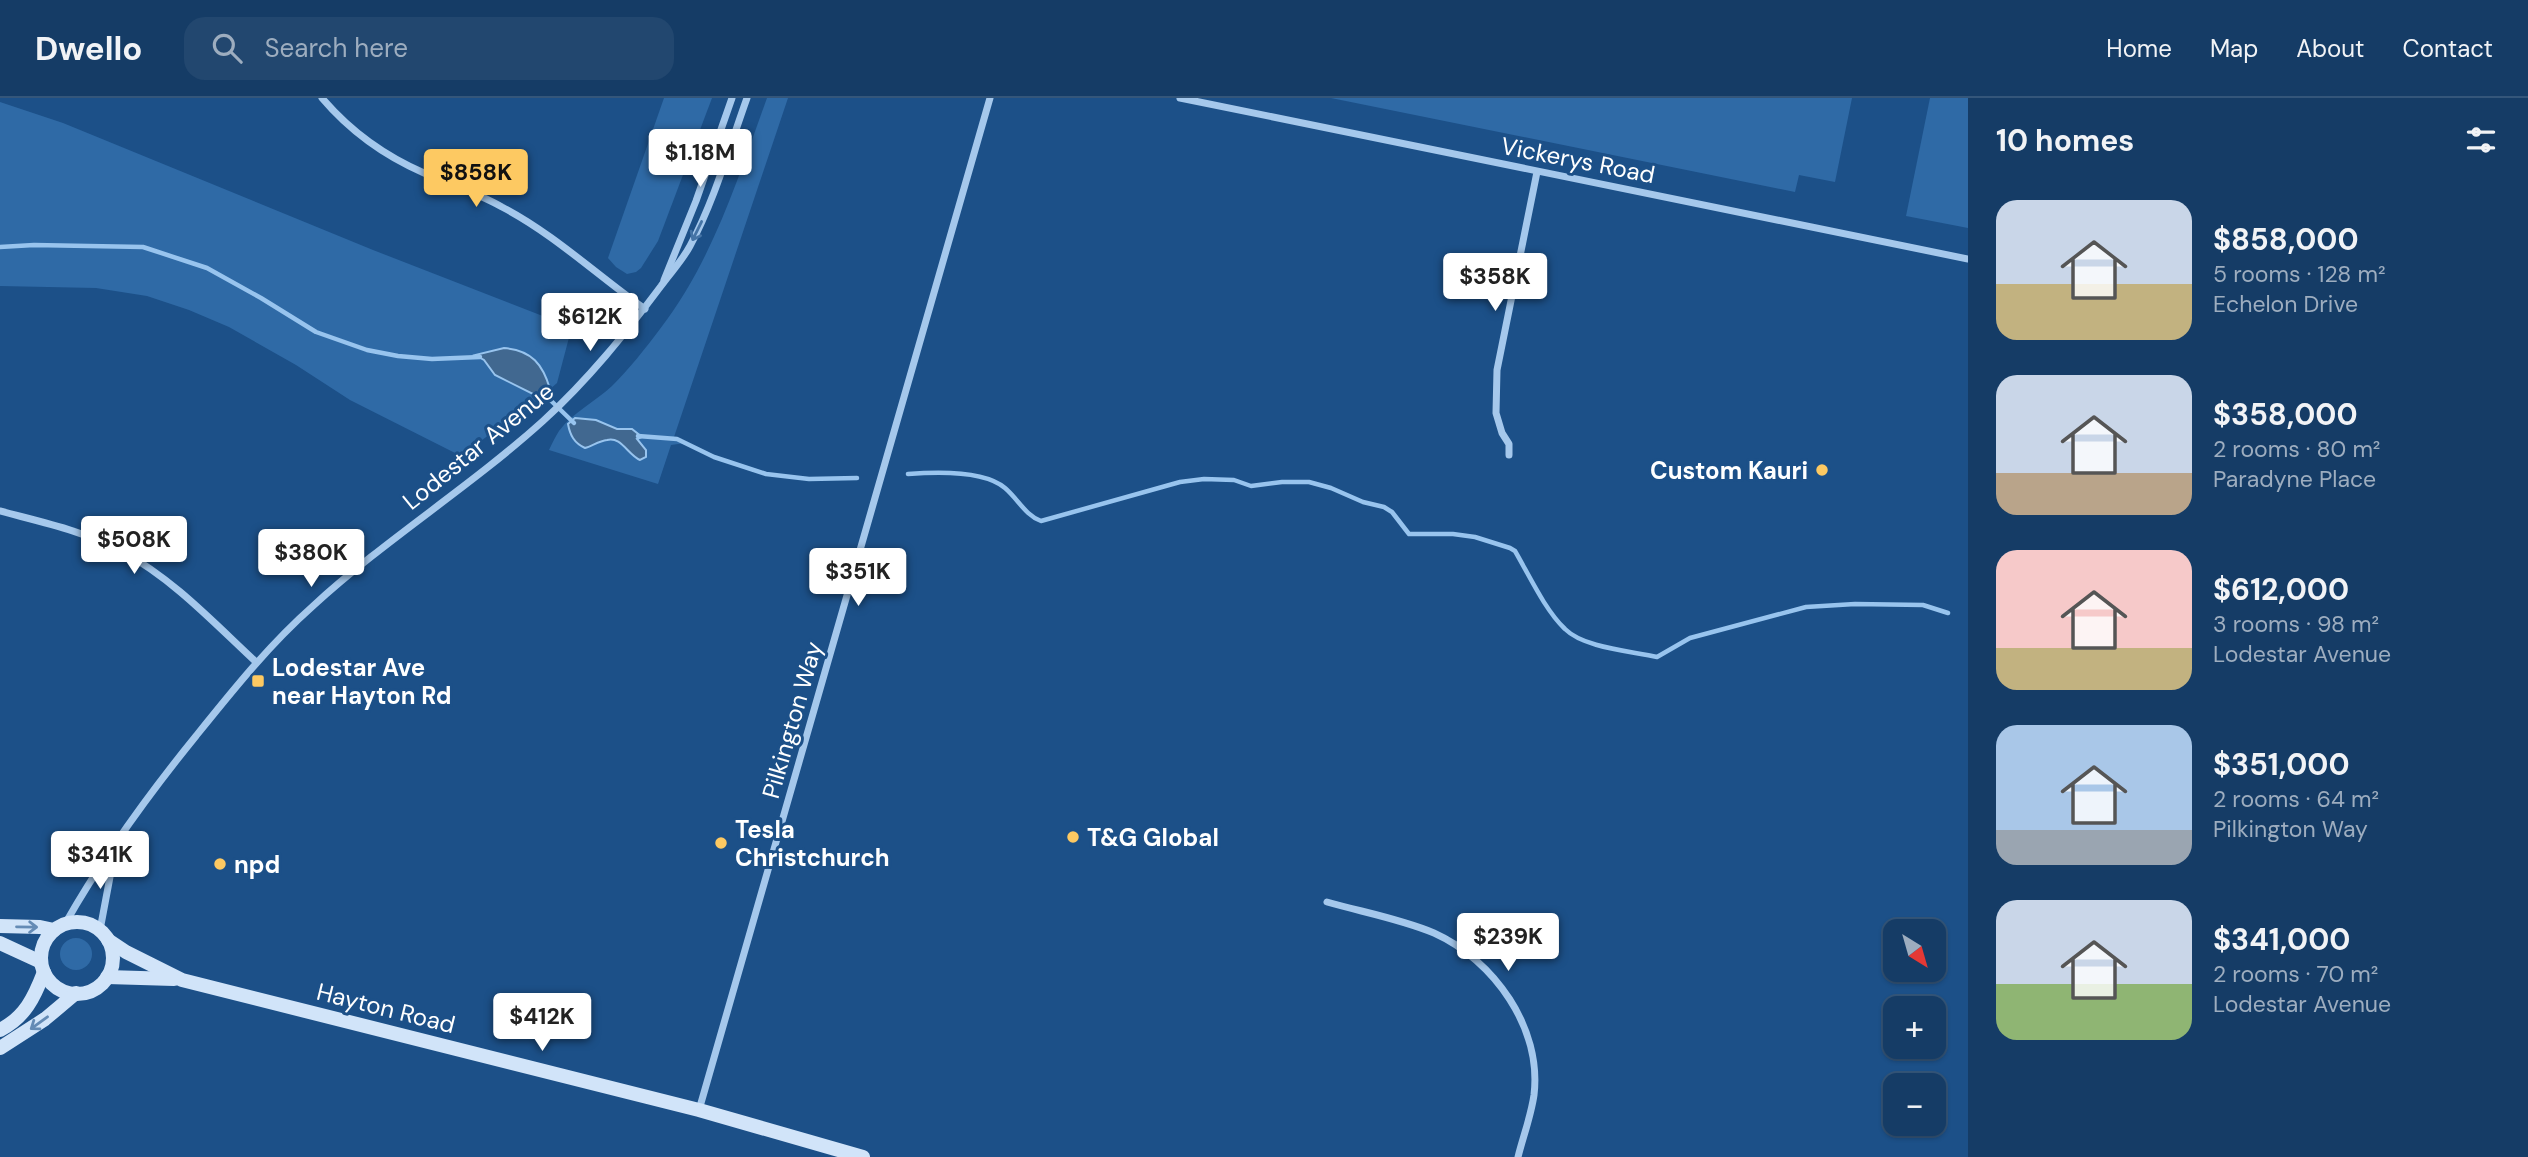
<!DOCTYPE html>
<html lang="en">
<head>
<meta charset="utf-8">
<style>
  :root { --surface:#153c66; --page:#22476f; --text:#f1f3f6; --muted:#9dadbf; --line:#34567a; --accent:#fdc962 }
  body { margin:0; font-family:"DM Sans",sans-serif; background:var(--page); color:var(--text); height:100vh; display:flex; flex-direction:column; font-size:26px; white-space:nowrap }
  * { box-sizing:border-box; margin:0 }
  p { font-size:23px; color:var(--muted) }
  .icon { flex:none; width:38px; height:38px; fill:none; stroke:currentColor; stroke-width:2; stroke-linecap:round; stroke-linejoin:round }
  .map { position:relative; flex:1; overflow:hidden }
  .panel { display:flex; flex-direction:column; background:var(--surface); width:560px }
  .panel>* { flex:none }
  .needle { width:46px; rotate:143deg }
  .tools { position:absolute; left:1883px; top:821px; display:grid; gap:14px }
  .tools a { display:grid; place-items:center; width:63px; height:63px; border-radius:14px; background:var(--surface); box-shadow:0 2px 5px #0004,0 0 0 2px var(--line); font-size:35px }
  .price { position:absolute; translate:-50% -60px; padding:0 16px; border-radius:7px; background:#fff; color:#222; font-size:23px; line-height:46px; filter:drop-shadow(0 2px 4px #0008) }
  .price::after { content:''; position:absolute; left:50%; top:42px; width:21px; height:16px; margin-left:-10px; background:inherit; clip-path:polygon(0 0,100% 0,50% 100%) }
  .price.on { background:var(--accent); color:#111 }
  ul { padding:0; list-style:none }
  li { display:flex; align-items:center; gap:21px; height:175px; padding:0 28px }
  li span { display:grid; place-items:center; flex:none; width:196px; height:140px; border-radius:21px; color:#555 }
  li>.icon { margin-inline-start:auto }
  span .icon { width:84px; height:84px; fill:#fffc; stroke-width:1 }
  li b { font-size:30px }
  h2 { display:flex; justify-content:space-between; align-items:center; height:84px; padding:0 28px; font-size:30px }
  header { display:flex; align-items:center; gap:42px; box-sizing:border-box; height:98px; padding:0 35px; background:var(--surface); border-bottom:2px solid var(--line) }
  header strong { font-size:33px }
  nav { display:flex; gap:38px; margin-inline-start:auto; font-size:24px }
  .search { width:490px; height:63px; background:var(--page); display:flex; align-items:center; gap:18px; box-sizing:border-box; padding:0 24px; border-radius:21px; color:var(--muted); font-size:26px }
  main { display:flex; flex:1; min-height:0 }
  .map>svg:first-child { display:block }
</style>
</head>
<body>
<header>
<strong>Dwello</strong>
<div class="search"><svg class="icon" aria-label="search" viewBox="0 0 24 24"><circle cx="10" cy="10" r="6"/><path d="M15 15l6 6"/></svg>Search here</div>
<nav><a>Home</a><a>Map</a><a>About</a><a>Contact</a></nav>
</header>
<main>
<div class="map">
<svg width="1968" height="1059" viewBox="0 0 1968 1059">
  <rect width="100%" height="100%" fill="#1c5088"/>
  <g fill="#2f6aa6">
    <polygon points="664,0 712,0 658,143 641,170 636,174 627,176 616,169 608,160"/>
    <path d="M767,0H788L674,339L685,345L671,347L658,386L549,352C552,346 555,339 559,333C573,314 595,304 612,288C629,271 645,251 660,231C713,162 738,80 767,0Z"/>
    <polygon points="1331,0 1852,0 1835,84 1799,77 1795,94"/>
    <polygon points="1930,0 1968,0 1968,130 1906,118"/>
    <polygon points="0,4 63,25 373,152 571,229 596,197 603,201 598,209 588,216 581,229 571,232 557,285 518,319 502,327 461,358 350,302 296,267 229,229 189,212 147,198 96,190 0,188"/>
    <circle cx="76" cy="856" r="16"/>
  </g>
  <g fill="#416890" stroke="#98c4ee" stroke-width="2">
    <path d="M504,250C532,252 543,267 550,291L541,300L495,277L484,262L475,257Z"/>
    <path d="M575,320L596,322L617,331H632L642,339L637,341L646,352V359L640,362C628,357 621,338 607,342C599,343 592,348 585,350C574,345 570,337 568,326Z"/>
  </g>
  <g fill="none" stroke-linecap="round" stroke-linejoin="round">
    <g stroke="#98c4ee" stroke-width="4.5">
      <polyline points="0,149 34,147 143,149 207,170 261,200 316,234 367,252 398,258 432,261 480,259"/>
      <polyline points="541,293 574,325"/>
      <polyline points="638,338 677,341 714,359 766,376 809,381 857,380"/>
      <path d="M908,376C934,374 984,372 1005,390C1018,401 1025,417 1041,423L1180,384L1204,381L1234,382L1251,388L1282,384H1309L1331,390L1363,404L1384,409L1392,414L1409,436H1453L1475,439L1510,450L1515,453C1529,477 1545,512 1565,531C1584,550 1631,553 1657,559L1690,540L1806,509L1855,506L1923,507L1948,515"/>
    </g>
    <g stroke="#a5c8ec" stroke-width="7">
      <path d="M322,0C350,33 385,58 424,75C450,86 477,95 502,109C554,136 598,178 645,211"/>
      <polyline points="1180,0 1968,161"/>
      <polyline points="664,182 696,103 732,0"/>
      <polyline points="1509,357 1509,346 1502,335 1496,315 1497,272 1537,74"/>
      <path d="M0,413C41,424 85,433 123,454C173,481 214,525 256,564"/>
      <path d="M1327,804C1362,814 1401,821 1434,835C1494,862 1542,930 1534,997C1531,1018 1523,1039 1518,1059"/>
      <path d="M65,826C103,759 148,697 196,638C233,592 269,547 313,508C386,441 470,389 543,323C588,282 625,236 661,188C671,174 682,163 690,148C715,101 729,50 747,0"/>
      <polyline points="100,832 116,747"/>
      <polyline points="699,1012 990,0"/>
    </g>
    <g stroke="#d1e4f9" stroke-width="14">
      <circle cx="77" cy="860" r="36"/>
      <polyline points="0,828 40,829 54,832"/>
      <polyline points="108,842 126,854 182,882 699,1012 863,1059"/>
      <polyline points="0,845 41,864"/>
      <polyline points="107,879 174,881"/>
      <path d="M0,932C25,919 34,900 44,874"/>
      <polyline points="0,950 45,921 76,895"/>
    </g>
  </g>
  <defs><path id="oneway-shaft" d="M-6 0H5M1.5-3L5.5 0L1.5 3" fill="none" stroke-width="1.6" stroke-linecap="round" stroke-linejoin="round" transform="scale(1.75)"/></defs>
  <use stroke="#4574a6" href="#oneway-shaft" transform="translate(697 133) rotate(116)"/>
  <g stroke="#648bb5">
    <use href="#oneway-shaft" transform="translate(27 829) rotate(1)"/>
    <use href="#oneway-shaft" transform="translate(39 925) rotate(144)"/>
  </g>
  <g fill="#fdc962" stroke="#1c5088" stroke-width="2.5">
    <circle cx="1822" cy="372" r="7"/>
    <rect x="251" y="576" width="14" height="14" rx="3.5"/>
    <circle cx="1073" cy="739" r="7"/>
    <circle cx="721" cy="745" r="7"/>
    <circle cx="220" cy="766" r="7"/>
  </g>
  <g text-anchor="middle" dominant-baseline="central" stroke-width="6" stroke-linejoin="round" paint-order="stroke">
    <g font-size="24" fill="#fff" stroke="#1c5088">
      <text transform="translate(1578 62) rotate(11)">Vickerys Road</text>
      <text transform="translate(478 348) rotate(-39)">Lodestar Avenue</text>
      <text transform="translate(792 622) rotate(-74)">Pilkington Way</text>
      <text transform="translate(386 910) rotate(14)">Hayton Road</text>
    </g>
    <g font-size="24" font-weight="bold" fill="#fff" stroke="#1c5088" text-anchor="start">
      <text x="1808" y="372" text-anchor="end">Custom Kauri</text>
      <text x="272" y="569">Lodestar Ave<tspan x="272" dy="28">near Hayton Rd</tspan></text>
      <text x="735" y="731">Tesla<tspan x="735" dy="28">Christchurch</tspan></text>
      <text x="1087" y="739">T&amp;G Global</text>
      <text x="234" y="766">npd</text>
    </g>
  </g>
</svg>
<div class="tools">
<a><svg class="needle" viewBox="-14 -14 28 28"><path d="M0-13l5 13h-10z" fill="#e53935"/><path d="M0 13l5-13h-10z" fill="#9dadbf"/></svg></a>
<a>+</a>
<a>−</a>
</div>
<b class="price" style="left:700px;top:91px">$1.18M</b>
<b class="price on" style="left:476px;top:111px">$858K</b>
<b class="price" style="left:1495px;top:215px">$358K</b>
<b class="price" style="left:590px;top:255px">$612K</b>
<b class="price" style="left:134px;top:478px">$508K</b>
<b class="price" style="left:311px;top:491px">$380K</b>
<b class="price" style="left:858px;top:510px">$351K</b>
<b class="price" style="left:100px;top:793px">$341K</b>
<b class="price" style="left:1508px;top:875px">$239K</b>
<b class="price" style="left:542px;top:955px">$412K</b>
</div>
<section class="panel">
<h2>10 homes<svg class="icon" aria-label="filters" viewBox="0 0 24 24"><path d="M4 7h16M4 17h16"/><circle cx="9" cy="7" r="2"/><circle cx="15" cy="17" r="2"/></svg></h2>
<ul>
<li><span style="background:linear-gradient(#c9d6e8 60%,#c2b280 0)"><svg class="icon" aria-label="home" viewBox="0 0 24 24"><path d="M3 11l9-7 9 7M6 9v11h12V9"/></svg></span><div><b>$858,000</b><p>5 rooms · 128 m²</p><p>Echelon Drive</p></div></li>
<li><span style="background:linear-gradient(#c9d6e8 70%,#b9a48a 0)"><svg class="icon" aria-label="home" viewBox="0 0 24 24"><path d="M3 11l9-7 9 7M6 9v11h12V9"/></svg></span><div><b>$358,000</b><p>2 rooms · 80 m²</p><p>Paradyne Place</p></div></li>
<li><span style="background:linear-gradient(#f6c9c9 70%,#c2b280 0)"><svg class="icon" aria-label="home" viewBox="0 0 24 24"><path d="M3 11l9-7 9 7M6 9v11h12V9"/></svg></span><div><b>$612,000</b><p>3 rooms · 98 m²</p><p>Lodestar Avenue</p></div></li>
<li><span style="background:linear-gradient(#a9c7e8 75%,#9aa5b1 0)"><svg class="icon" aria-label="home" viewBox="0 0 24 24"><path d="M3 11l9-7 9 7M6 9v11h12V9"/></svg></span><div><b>$351,000</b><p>2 rooms · 64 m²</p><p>Pilkington Way</p></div></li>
<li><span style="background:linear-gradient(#c9d6e8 60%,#8fb573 0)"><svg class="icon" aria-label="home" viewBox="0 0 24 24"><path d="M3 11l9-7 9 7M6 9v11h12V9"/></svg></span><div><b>$341,000</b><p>2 rooms · 70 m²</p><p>Lodestar Avenue</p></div></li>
</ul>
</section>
</main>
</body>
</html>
